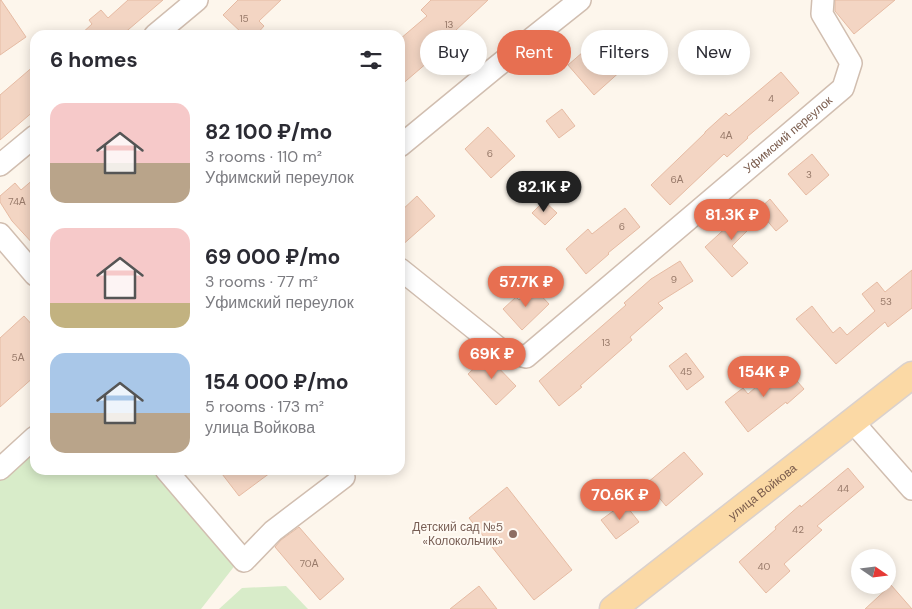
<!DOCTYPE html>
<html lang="en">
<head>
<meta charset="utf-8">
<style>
  :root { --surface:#fff; --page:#f2f2f3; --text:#2b2b33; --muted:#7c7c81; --accent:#e76f51 }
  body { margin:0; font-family:"DM Sans",sans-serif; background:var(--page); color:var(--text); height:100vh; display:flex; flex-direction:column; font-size:19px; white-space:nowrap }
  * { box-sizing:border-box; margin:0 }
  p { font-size:16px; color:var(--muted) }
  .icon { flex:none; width:28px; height:28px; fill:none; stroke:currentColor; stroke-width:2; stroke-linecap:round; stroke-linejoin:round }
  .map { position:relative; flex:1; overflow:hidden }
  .drawer { position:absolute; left:30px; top:30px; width:375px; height:445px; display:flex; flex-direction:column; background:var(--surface); border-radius:15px; box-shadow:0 2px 12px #0003 }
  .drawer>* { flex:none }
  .top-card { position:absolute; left:420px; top:30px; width:416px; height:45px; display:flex; gap:10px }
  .needle { width:32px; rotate:104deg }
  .tools { position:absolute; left:851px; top:549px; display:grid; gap:10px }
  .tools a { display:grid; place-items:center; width:45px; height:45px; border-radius:50%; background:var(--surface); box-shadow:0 2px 12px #0003; font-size:25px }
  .price { position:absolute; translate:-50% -42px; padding:0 11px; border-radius:18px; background:var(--accent); color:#fff; font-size:16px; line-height:32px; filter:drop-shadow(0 1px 2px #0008) }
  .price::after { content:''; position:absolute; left:50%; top:30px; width:15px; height:11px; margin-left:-8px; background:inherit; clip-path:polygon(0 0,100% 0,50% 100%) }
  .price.on { background:#222; color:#fff }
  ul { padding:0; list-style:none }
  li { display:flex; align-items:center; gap:15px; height:125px; padding:0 20px }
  li span { display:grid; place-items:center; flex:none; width:140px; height:100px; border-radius:15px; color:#555 }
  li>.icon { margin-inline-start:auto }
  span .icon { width:60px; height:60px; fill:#fffc; stroke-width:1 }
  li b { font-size:21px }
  h2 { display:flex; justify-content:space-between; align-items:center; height:60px; padding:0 20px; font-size:21px }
  .chip { padding:0 18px; border-radius:22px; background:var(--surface); box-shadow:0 2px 12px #0003; font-size:18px; line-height:45px }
  .chip.on { background:var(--accent); color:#fff }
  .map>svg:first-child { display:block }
</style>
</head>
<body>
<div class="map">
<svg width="912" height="609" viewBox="0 0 912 609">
  <rect width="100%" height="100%" fill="#fdf6ec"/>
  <g fill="#d8ecc9">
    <polygon points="35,445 35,470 171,470 236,564 201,609 0,609 0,476"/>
    <polygon points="286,586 308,609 219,609 242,588"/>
  </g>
  <g fill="#f3d5c3" stroke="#e6bba3">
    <polygon points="0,0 1,0 26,37 0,55"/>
    <polygon points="128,0 163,0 122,35 80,35 92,24 89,20 101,10 108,18"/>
    <polygon points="238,0 281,0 259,21 264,26 256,35 244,35 223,15"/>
    <polygon points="431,0 488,0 439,46 442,50 400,86 400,39 427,16 421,10"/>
    <polygon points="835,0 895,0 854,34 835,11"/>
    <polygon points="598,39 623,69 594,95 568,65"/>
    <polygon points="35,65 35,110 0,140 0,95"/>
    <polygon points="781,72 799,93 747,137 748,138 727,157 724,154 670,205 651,185 705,133 705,132 726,113 729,116"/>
    <polygon points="562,109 575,126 559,138 546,121"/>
    <polygon points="488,127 515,156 491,178 465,149"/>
    <polygon points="812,154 829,175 806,195 788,174"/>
    <polygon points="35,178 35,246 12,221 0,202 0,196 15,183 21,190"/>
    <polygon points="417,196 435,216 400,247 400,212"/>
    <polygon points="770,199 788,221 776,231 758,210"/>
    <polygon points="544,201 557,213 545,225 532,213"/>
    <polygon points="745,204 759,219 732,246 748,263 732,277 705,247 731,223 729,220"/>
    <polygon points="625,208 640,227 608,253 609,254 586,274 566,249 588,229 592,234"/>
    <polygon points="680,261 693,281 658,303 663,308 630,337 632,340 580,386 582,387 559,406 539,381 626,305 624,303 651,279"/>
    <polygon points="912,270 912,308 888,327 885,322 836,364 796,319 812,306 833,333 840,327 847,335 875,311 862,294 877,282 885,292"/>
    <polygon points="533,287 549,304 522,330 503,309 516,297 519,300"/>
    <polygon points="24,316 35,328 35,376 0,407 0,338"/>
    <polygon points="686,353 704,377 687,390 669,366"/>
    <polygon points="487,356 516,386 496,405 468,374"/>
    <polygon points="782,364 804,389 787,404 786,402 748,432 725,402 743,388 748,394"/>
    <polygon points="684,452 703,474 666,506 647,483"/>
    <polygon points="848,468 864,487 817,526 822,530 784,564 790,571 766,593 739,562 776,529 775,527 800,505 801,507"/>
    <polygon points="219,470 274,470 239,496"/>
    <polygon points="507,487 572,570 534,600 469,518"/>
    <polygon points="624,503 639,522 616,539 601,520"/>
    <polygon points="299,527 344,579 320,600 275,547 281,540"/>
    <polygon points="891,585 912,609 865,609"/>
    <polygon points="479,586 497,609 450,609"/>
  </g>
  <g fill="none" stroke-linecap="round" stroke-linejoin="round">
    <g stroke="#d1beb0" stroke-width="24">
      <g id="minor">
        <polyline points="155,35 197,0"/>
        <polyline points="400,146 496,67 580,0"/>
        <polyline points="0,165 35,136"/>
        <polyline points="0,234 35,275"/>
        <path id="s1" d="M400,269L501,350L526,357L843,88L851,63L822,14L823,0"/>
        <polyline points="853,422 912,489"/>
        <polyline points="0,469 35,437"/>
        <polyline points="166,470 244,561 273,531 344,477 339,470"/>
      </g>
    </g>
    <g stroke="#dad1cd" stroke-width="29">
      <g id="major">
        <path id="s2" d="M613,609L912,375"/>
      </g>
    </g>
    <use href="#minor" stroke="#fff" stroke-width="21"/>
    <use href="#major" stroke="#fbd9a5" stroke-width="26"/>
  </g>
  <circle fill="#8d6e63" stroke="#fffaf3" stroke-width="2" cx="513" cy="534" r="5"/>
  <g text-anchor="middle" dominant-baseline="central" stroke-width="4" stroke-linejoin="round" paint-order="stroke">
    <g font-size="10" fill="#987a6a">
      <text x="244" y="18">15</text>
      <text x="449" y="24">13</text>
      <text x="771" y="98">4</text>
      <text x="726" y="135">4А</text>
      <text x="490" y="153">6</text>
      <text x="809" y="174">3</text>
      <text x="677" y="179">6А</text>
      <text x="17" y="201">74А</text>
      <text x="622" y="226">6</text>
      <text x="674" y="279">9</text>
      <text x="886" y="301">53</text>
      <text x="606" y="342">13</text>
      <text x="18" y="357">5А</text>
      <text x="686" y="371">45</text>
      <text x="843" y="488">44</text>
      <text x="798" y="529">42</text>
      <text x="309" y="563">70А</text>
      <text x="764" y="566">40</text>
    </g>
    <g font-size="12" fill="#7a5c4d" stroke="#fffaf3">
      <text stroke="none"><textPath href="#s1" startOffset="499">Уфимский переулок</textPath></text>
      <text stroke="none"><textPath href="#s2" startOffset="190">улица Войкова</textPath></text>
    </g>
    <g font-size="12" fill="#785e54" stroke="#fffaf3" text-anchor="end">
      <text x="503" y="527">Детский сад №5<tspan x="503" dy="14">«Колокольчик»</tspan></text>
    </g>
  </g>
</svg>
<div class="tools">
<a><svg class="needle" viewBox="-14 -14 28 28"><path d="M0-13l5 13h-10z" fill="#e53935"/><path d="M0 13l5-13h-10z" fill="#7c7c81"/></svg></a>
</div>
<b class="price on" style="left:544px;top:213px">82.1K ₽</b>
<b class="price" style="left:732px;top:241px">81.3K ₽</b>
<b class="price" style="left:526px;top:308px">57.7K ₽</b>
<b class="price" style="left:492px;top:380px">69K ₽</b>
<b class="price" style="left:764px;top:398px">154K ₽</b>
<b class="price" style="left:620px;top:521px">70.6K ₽</b>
<div class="top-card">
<a class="chip">Buy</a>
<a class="chip on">Rent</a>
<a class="chip">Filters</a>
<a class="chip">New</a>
</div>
<section class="drawer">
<h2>6 homes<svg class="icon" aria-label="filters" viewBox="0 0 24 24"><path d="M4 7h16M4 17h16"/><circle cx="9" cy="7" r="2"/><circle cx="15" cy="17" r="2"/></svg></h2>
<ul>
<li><span style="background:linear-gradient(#f6c9c9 60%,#b9a48a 0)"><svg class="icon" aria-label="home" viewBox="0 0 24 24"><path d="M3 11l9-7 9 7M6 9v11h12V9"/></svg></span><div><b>82 100 ₽/mo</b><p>3 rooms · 110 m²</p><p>Уфимский переулок</p></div></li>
<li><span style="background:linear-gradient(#f6c9c9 75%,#c2b280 0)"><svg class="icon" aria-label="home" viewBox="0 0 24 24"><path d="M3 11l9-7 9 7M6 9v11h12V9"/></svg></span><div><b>69 000 ₽/mo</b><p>3 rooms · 77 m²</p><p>Уфимский переулок</p></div></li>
<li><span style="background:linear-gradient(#a9c7e8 60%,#b9a48a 0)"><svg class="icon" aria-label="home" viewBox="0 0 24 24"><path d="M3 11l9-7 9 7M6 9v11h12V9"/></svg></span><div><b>154 000 ₽/mo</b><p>5 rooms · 173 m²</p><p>улица Войкова</p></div></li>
</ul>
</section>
</div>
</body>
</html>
